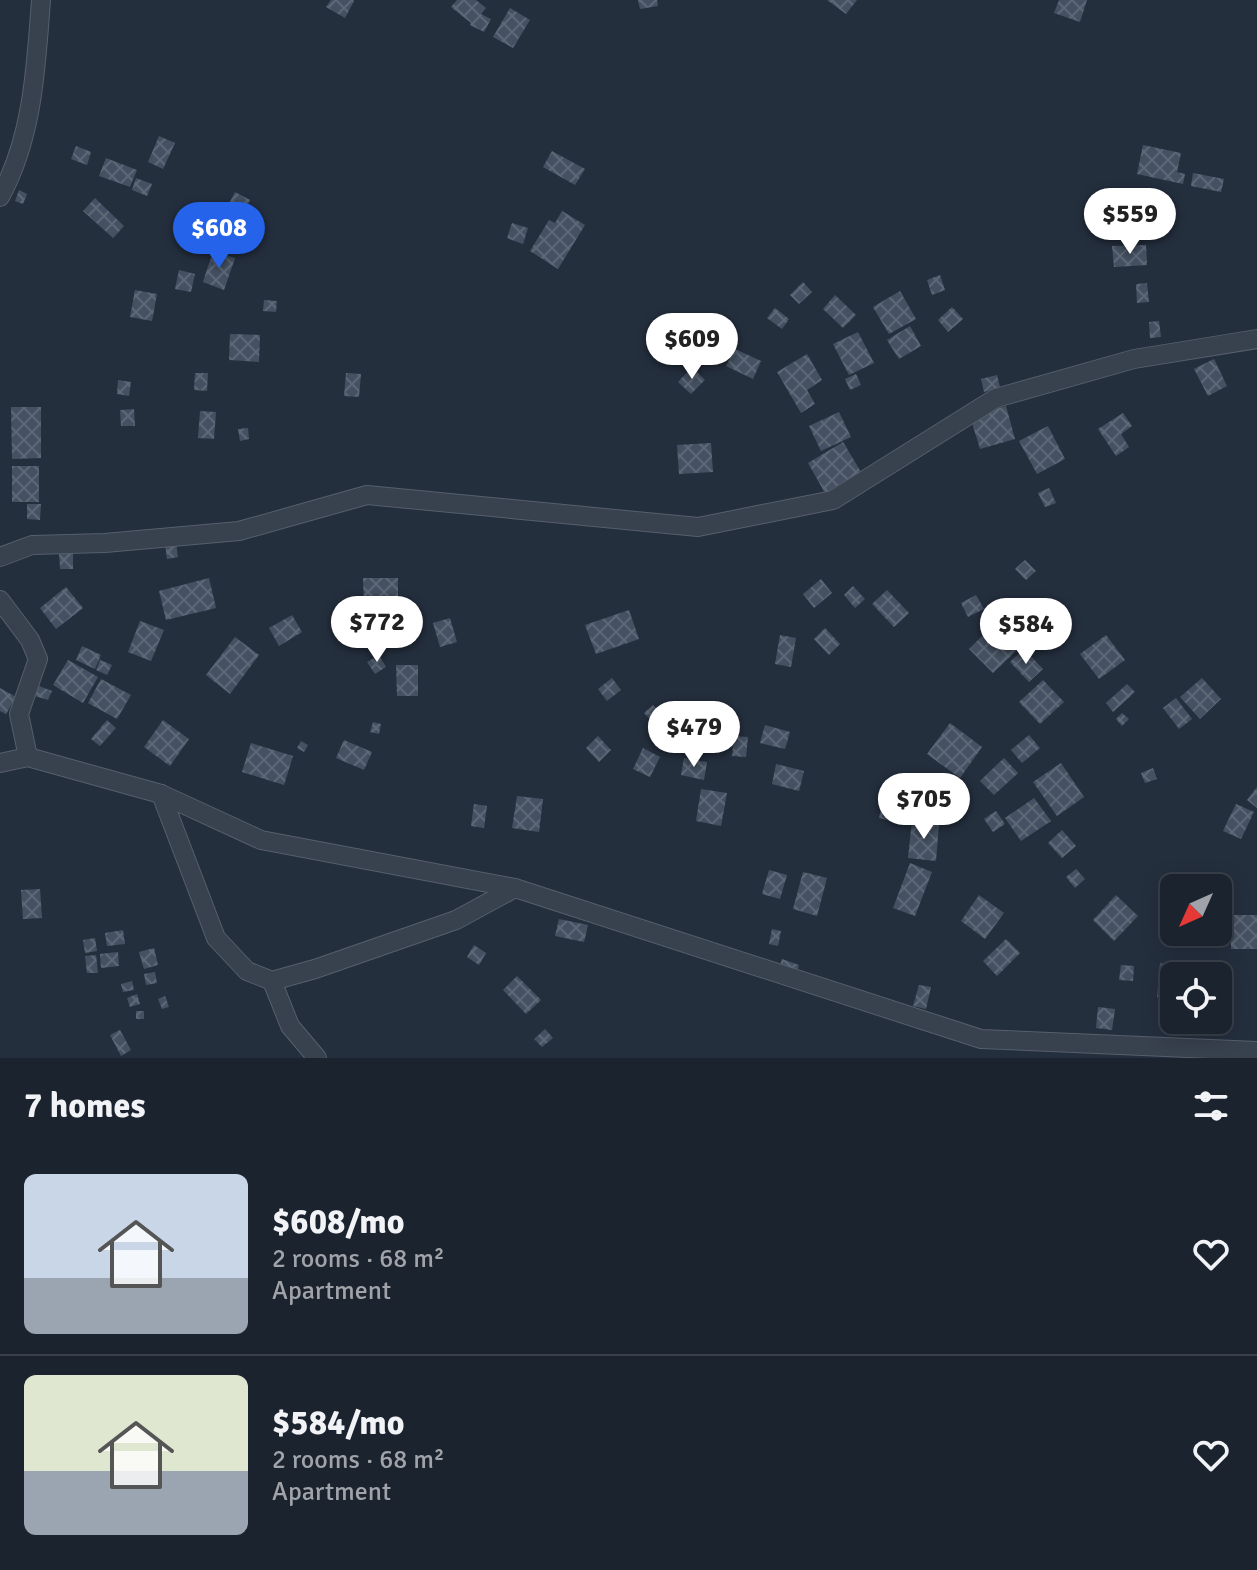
<!DOCTYPE html>
<html lang="en">
<head>
<meta charset="utf-8">
<style>
  :root { --surface:#1b232e; --page:#242b36; --text:#f1f3f6; --muted:#a0a4aa; --line:#39404a; --accent:#2563eb }
  body { margin:0; font-family:Signika,sans-serif; background:var(--page); color:var(--text); height:100vh; display:flex; flex-direction:column; font-size:30px; white-space:nowrap }
  * { box-sizing:border-box; margin:0 }
  p { font-size:26px; color:var(--muted) }
  .icon { flex:none; width:44px; height:44px; fill:none; stroke:currentColor; stroke-width:2; stroke-linecap:round; stroke-linejoin:round }
  .map { position:relative; height:1058px; overflow:hidden }
  .details { display:flex; flex-direction:column; background:var(--surface); flex:1 }
  .details>* { flex:none }
  .needle { width:52px; rotate:225deg }
  .controls { position:absolute; left:1160px; top:874px; display:grid; gap:16px }
  .controls a { display:grid; place-items:center; width:72px; height:72px; border-radius:12px; background:var(--surface); box-shadow:0 4px 20px #0003,0 0 0 2px var(--line); font-size:40px }
  .price { position:absolute; translate:-50% -68px; padding:0 18px; border-radius:28px; background:#fff; color:#222; font-size:26px; line-height:52px; filter:drop-shadow(0 2px 4px #0008) }
  .price::after { content:''; position:absolute; left:50%; top:48px; width:24px; height:18px; margin-left:-12px; background:inherit; clip-path:polygon(0 0,100% 0,50% 100%) }
  .price.on { background:var(--accent); color:#fff }
  ul { padding:0; list-style:none }
  li { display:flex; align-items:center; gap:24px; height:200px; padding:0 24px }
  li+li { border-top:2px solid var(--line) }
  li span { display:grid; place-items:center; flex:none; width:224px; height:160px; border-radius:12px; color:#555 }
  li>.icon { margin-inline-start:auto }
  span .icon { width:96px; height:96px; fill:#fffc; stroke-width:1 }
  li b { font-size:34px }
  h2 { display:flex; justify-content:space-between; align-items:center; height:96px; padding:0 24px; font-size:34px }
  .map>svg:first-child { display:block }
</style>
</head>
<body>
<div class="map">
<svg width="1257" height="1058" viewBox="0 0 1257 1058">
  <defs>
    <pattern id="building-cross-hatch" width="8" height="8" patternUnits="userSpaceOnUse" patternTransform="scale(2)"><rect width="8" height="8" fill="#455162"/><path d="M0 0l8 8M0 8l8-8" fill="none" stroke="#5d6877"/></pattern>
  </defs>
  <rect width="100%" height="100%" fill="#242f3e"/>
  <g fill="url(#building-cross-hatch)">
    <polygon points="331,0 353,0 354,1 345,18 326,7"/>
    <polygon points="457,0 476,0 486,8 481,14 491,19 484,32 470,25 471,23 451,7"/>
    <polygon points="638,0 657,0 658,6 640,9"/>
    <polygon points="827,0 857,0 846,14"/>
    <polygon points="1059,0 1087,0 1080,22 1054,13"/>
    <polygon points="510,8 530,20 513,48 493,37"/>
    <polygon points="159,136 175,143 163,169 148,162"/>
    <polygon points="1143,145 1181,153 1177,172 1185,174 1183,184 1137,174"/>
    <polygon points="76,146 91,152 87,165 71,159"/>
    <polygon points="552,151 585,169 575,185 543,167"/>
    <polygon points="106,158 137,170 130,187 99,176"/>
    <polygon points="1193,173 1224,179 1221,192 1191,186"/>
    <polygon points="136,178 152,184 147,196 132,190"/>
    <polygon points="19,190 27,194 23,204 15,201"/>
    <polygon points="235,192 250,200 237,227 221,219"/>
    <polygon points="95,198 124,226 113,238 83,211"/>
    <polygon points="562,211 585,225 558,269 530,251 549,220 555,223"/>
    <polygon points="512,223 528,228 523,244 507,238"/>
    <polygon points="1146,245 1147,265 1114,267 1112,246"/>
    <polygon points="213,251 235,258 224,290 203,282"/>
    <polygon points="179,270 195,274 191,292 175,289"/>
    <polygon points="940,275 945,290 932,295 927,280"/>
    <polygon points="803,282 812,292 799,304 790,295"/>
    <polygon points="1147,283 1149,302 1137,303 1136,284"/>
    <polygon points="135,290 157,294 152,321 130,317"/>
    <polygon points="900,291 916,319 889,334 873,307"/>
    <polygon points="835,295 856,315 843,328 823,309"/>
    <polygon points="264,300 277,301 276,312 263,311"/>
    <polygon points="952,307 963,319 948,332 938,320"/>
    <polygon points="775,308 789,319 782,329 767,318"/>
    <polygon points="1159,321 1161,337 1150,338 1149,322"/>
    <polygon points="910,326 921,346 899,359 887,340"/>
    <polygon points="858,332 874,363 849,375 833,344"/>
    <polygon points="230,334 260,335 259,362 229,360"/>
    <polygon points="726,337 735,346 723,358 714,348"/>
    <polygon points="735,349 761,361 753,379 726,366"/>
    <polygon points="807,354 822,380 807,390 815,404 801,413 777,372"/>
    <polygon points="1214,359 1227,386 1208,396 1194,369"/>
    <polygon points="692,367 705,380 691,394 678,382"/>
    <polygon points="195,373 208,373 207,391 194,390"/>
    <polygon points="346,373 361,374 359,397 344,396"/>
    <polygon points="856,374 861,385 850,390 845,379"/>
    <polygon points="997,375 1000,387 984,392 981,379"/>
    <polygon points="118,380 131,382 129,396 117,394"/>
    <polygon points="1006,406 1015,439 980,449 970,416"/>
    <polygon points="11,407 41,407 41,458 12,459"/>
    <polygon points="134,409 135,426 121,426 120,410"/>
    <polygon points="200,411 216,412 214,439 198,438"/>
    <polygon points="839,412 851,437 821,451 809,426"/>
    <polygon points="1123,413 1132,426 1121,434 1129,447 1116,456 1098,429"/>
    <polygon points="1048,426 1065,459 1037,474 1019,441"/>
    <polygon points="248,428 249,439 240,441 238,429"/>
    <polygon points="843,442 861,472 825,493 808,463"/>
    <polygon points="711,443 713,472 679,474 677,445"/>
    <rect x="12" y="466" width="27" height="36"/>
    <polygon points="1049,488 1056,503 1045,507 1038,493"/>
    <polygon points="27,504 41,504 40,520 27,519"/>
    <polygon points="176,542 178,557 167,559 165,543"/>
    <polygon points="73,553 73,569 60,569 59,554"/>
    <polygon points="1025,560 1036,571 1026,580 1015,569"/>
    <polygon points="209,578 216,608 166,620 159,591"/>
    <polygon points="363,578 398,578 398,609 364,608"/>
    <polygon points="821,579 832,593 814,608 803,594"/>
    <polygon points="853,586 865,599 855,608 844,595"/>
    <polygon points="66,587 83,608 56,629 40,608"/>
    <polygon points="887,590 909,613 894,627 872,604"/>
    <polygon points="976,595 984,609 968,617 961,603"/>
    <polygon points="1041,601 1055,626 1039,635 1025,611"/>
    <polygon points="1008,606 1013,619 1003,622 998,609"/>
    <polygon points="629,610 639,639 596,654 585,625"/>
    <polygon points="292,615 302,632 279,646 269,628"/>
    <polygon points="450,618 457,642 440,647 433,623"/>
    <polygon points="140,621 164,630 151,661 128,652"/>
    <polygon points="996,622 1020,647 993,673 969,649"/>
    <polygon points="825,628 840,644 829,655 814,639"/>
    <polygon points="780,635 796,638 791,667 775,664"/>
    <polygon points="1106,635 1125,660 1099,679 1080,654"/>
    <polygon points="235,637 259,655 230,694 206,675"/>
    <polygon points="82,646 101,655 95,669 76,660"/>
    <polygon points="1024,649 1043,669 1029,682 1010,662"/>
    <polygon points="379,655 386,667 375,674 367,662"/>
    <polygon points="68,660 98,677 83,703 53,685"/>
    <polygon points="100,660 112,665 107,675 96,670"/>
    <polygon points="396,665 418,665 418,696 397,696"/>
    <polygon points="612,678 621,690 607,701 598,689"/>
    <polygon points="1202,678 1221,699 1200,719 1180,697"/>
    <polygon points="101,679 131,695 117,719 88,703"/>
    <polygon points="1043,680 1064,702 1040,724 1019,702"/>
    <polygon points="1127,684 1135,692 1113,712 1106,703"/>
    <polygon points="39,686 52,691 48,700 35,696"/>
    <polygon points="0,688 16,697 6,714 0,711"/>
    <polygon points="1176,698 1192,719 1179,729 1163,708"/>
    <polygon points="653,705 666,719 657,727 644,713"/>
    <polygon points="1122,713 1129,719 1122,726 1116,719"/>
    <polygon points="107,720 116,728 100,746 91,739"/>
    <polygon points="163,720 189,739 170,766 144,747"/>
    <polygon points="373,722 381,724 379,734 370,732"/>
    <polygon points="679,723 714,724 714,736 679,736"/>
    <polygon points="950,723 982,747 960,778 927,754"/>
    <polygon points="765,725 790,732 785,749 760,743"/>
    <polygon points="1029,735 1040,748 1022,763 1011,750"/>
    <polygon points="598,736 611,750 599,762 586,748"/>
    <polygon points="734,736 748,737 746,757 732,756"/>
    <polygon points="344,740 372,752 364,770 336,758"/>
    <polygon points="301,741 308,745 304,752 297,748"/>
    <polygon points="251,743 293,756 284,785 242,772"/>
    <polygon points="643,748 660,757 650,777 633,769"/>
    <polygon points="684,758 707,762 704,780 681,775"/>
    <polygon points="1004,758 1018,773 994,795 980,781"/>
    <polygon points="1061,763 1084,797 1057,816 1033,782"/>
    <polygon points="776,764 804,771 799,791 772,784"/>
    <polygon points="1153,768 1157,779 1145,783 1141,773"/>
    <polygon points="1257,787 1257,808 1247,800"/>
    <polygon points="701,789 727,793 721,826 696,821"/>
    <polygon points="955,790 964,798 955,808 946,800"/>
    <polygon points="517,796 543,799 539,832 512,828"/>
    <polygon points="1034,798 1051,821 1021,841 1005,818"/>
    <polygon points="474,804 487,806 484,828 471,826"/>
    <polygon points="1236,804 1254,812 1241,839 1223,831"/>
    <polygon points="881,808 896,812 894,822 879,818"/>
    <polygon points="996,811 1005,824 993,832 984,819"/>
    <polygon points="912,821 939,824 936,861 908,858"/>
    <polygon points="1062,830 1076,846 1062,858 1048,843"/>
    <polygon points="910,863 932,872 915,916 893,908"/>
    <polygon points="1076,869 1085,879 1075,888 1066,877"/>
    <polygon points="769,870 787,875 780,899 762,894"/>
    <polygon points="803,872 827,878 817,916 793,909"/>
    <polygon points="40,889 42,918 23,919 21,890"/>
    <polygon points="979,895 1004,913 985,939 961,921"/>
    <polygon points="1116,895 1138,916 1114,941 1093,920"/>
    <rect x="1231" y="915" width="26" height="34"/>
    <polygon points="559,919 588,925 584,942 555,936"/>
    <polygon points="772,929 781,931 778,946 769,944"/>
    <polygon points="123,930 125,944 107,946 105,933"/>
    <polygon points="95,938 97,951 85,953 83,940"/>
    <polygon points="1006,939 1020,953 997,976 983,961"/>
    <polygon points="474,945 486,953 479,965 467,957"/>
    <polygon points="154,948 158,965 144,969 139,952"/>
    <polygon points="118,952 119,966 101,968 100,954"/>
    <polygon points="96,955 98,973 87,973 85,956"/>
    <polygon points="782,959 799,965 793,983 776,977"/>
    <polygon points="1160,963 1190,966 1189,976 1174,976 1174,998 1157,997"/>
    <polygon points="1121,965 1134,966 1133,981 1119,980"/>
    <polygon points="155,972 157,983 146,985 144,974"/>
    <polygon points="517,976 541,1000 526,1014 503,990"/>
    <polygon points="132,981 134,990 123,992 121,984"/>
    <polygon points="919,985 931,987 926,1009 913,1006"/>
    <polygon points="137,994 140,1004 130,1007 127,998"/>
    <polygon points="165,996 169,1007 162,1009 158,999"/>
    <polygon points="1098,1007 1115,1009 1112,1030 1096,1028"/>
    <rect x="136" y="1011" width="8" height="8"/>
    <polygon points="545,1029 553,1038 542,1047 534,1039"/>
    <polygon points="120,1030 131,1050 121,1056 110,1035"/>
  </g>
  <g fill="none" stroke-linecap="round" stroke-linejoin="round">
    <g stroke="#565f6c" stroke-width="20">
      <g id="minor">
        <path d="M0,197C33,137 36,67 41,0"/>
        <polyline points="0,557 32,545 105,543 239,531 367,495 698,527 833,500 996,398 1134,359 1257,339"/>
        <polyline points="0,600 30,640 38,659 19,714 28,757"/>
        <polyline points="0,763 28,757 161,794 261,840 515,888 981,1039 1257,1051"/>
        <polyline points="161,794 216,938 247,971 272,981 315,969 456,920 515,888"/>
        <polyline points="272,981 290,1026 317,1058"/>
      </g>
    </g>
    <use href="#minor" stroke="#38414e" stroke-width="18"/>
  </g>
</svg>
<div class="controls">
<a><svg class="needle" viewBox="-14 -14 28 28"><path d="M0-13l5 13h-10z" fill="#e53935"/><path d="M0 13l5-13h-10z" fill="#a0a4aa"/></svg></a>
<a><svg class="icon" aria-label="locate" viewBox="0 0 24 24"><circle cx="12" cy="12" r="6"/><path d="M12 2v4M12 18v4M2 12h4M18 12h4"/></svg></a>
</div>
<b class="price" style="left:1130px;top:256px">$559</b>
<b class="price on" style="left:219px;top:270px">$608</b>
<b class="price" style="left:692px;top:381px">$609</b>
<b class="price" style="left:377px;top:664px">$772</b>
<b class="price" style="left:1026px;top:666px">$584</b>
<b class="price" style="left:694px;top:769px">$479</b>
<b class="price" style="left:924px;top:841px">$705</b>
</div>
<section class="details">
<h2>7 homes<svg class="icon" aria-label="filters" viewBox="0 0 24 24"><path d="M4 7h16M4 17h16"/><circle cx="9" cy="7" r="2"/><circle cx="15" cy="17" r="2"/></svg></h2>
<ul>
<li><span style="background:linear-gradient(#c9d6e8 65%,#9aa5b1 0)"><svg class="icon" aria-label="home" viewBox="0 0 24 24"><path d="M3 11l9-7 9 7M6 9v11h12V9"/></svg></span><div><b>$608/mo</b><p>2 rooms · 68 m²</p><p>Apartment</p></div><svg class="icon" aria-label="heart" viewBox="0 0 24 24"><path d="M12 20l-8-8c-3-5 5-10 8-4 3-6 11-1 8 4z"/></svg></li>
<li><span style="background:linear-gradient(#dfe7d0 60%,#9aa5b1 0)"><svg class="icon" aria-label="home" viewBox="0 0 24 24"><path d="M3 11l9-7 9 7M6 9v11h12V9"/></svg></span><div><b>$584/mo</b><p>2 rooms · 68 m²</p><p>Apartment</p></div><svg class="icon" aria-label="heart" viewBox="0 0 24 24"><path d="M12 20l-8-8c-3-5 5-10 8-4 3-6 11-1 8 4z"/></svg></li>
</ul>
</section>
</body>
</html>
